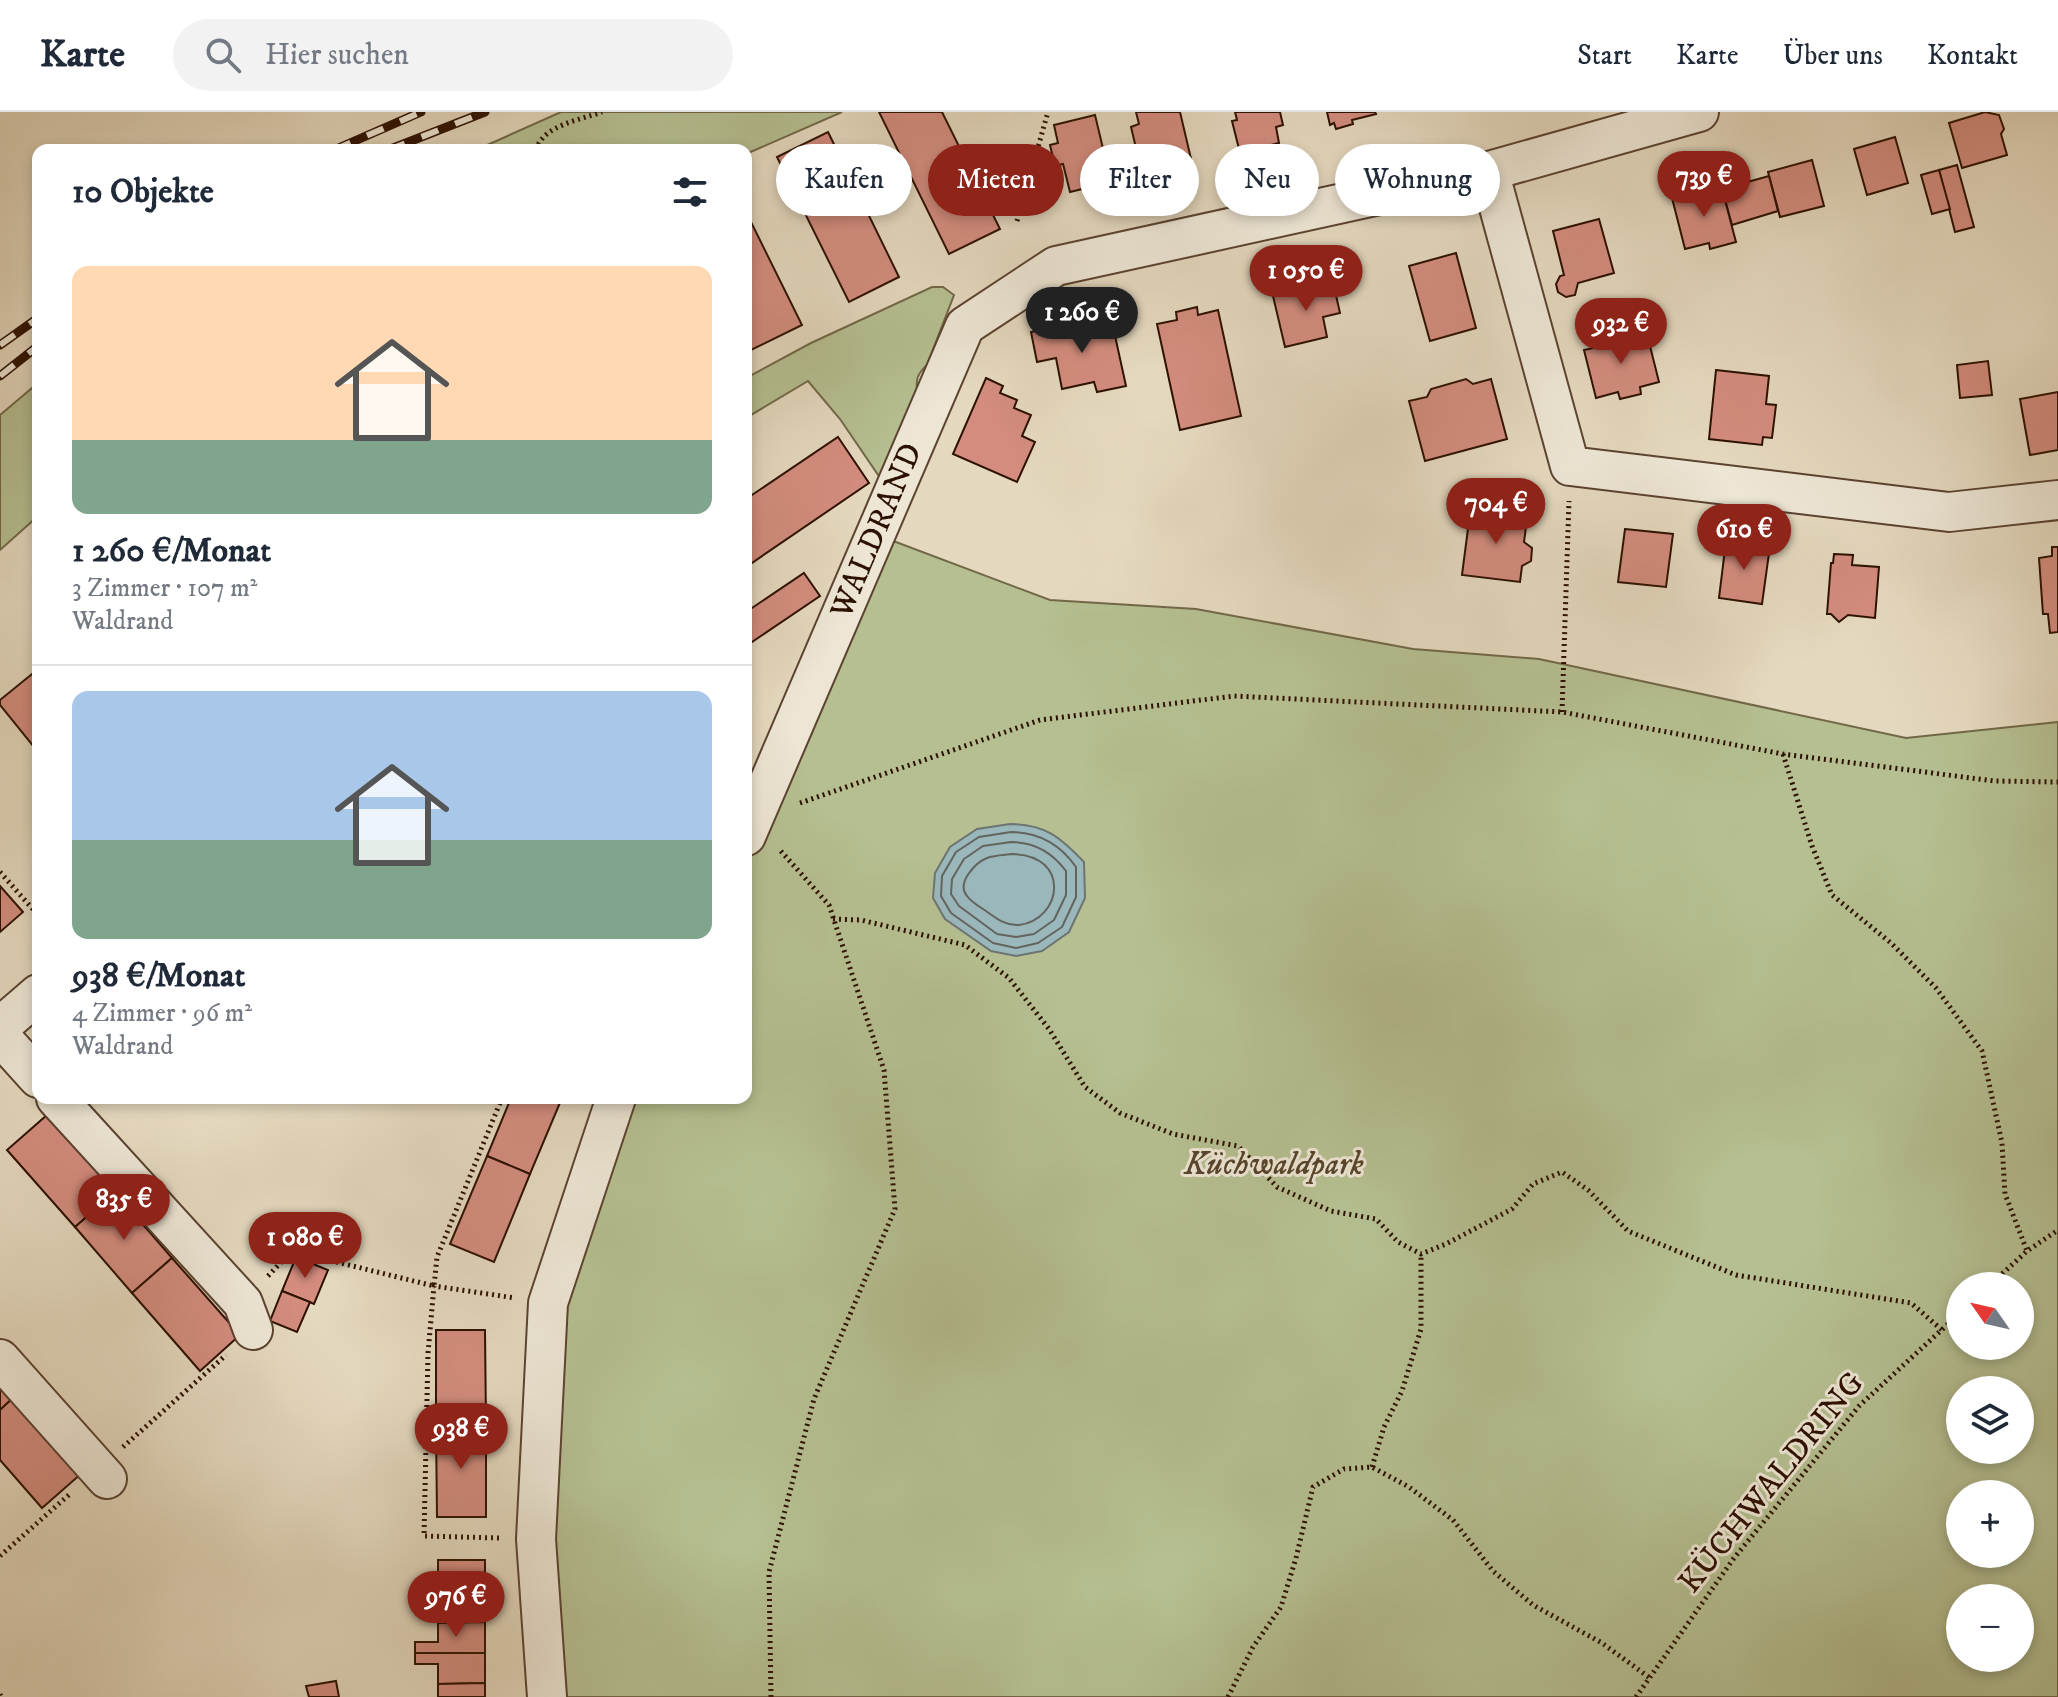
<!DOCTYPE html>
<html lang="de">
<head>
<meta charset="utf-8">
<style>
  :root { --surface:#fff; --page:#f2f2f3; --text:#1f2937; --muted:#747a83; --line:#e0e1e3; --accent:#8f2418 }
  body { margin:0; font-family:"IM FELL DW Pica",serif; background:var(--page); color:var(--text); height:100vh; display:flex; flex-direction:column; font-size:30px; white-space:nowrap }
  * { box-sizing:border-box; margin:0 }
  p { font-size:26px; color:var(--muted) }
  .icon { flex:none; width:44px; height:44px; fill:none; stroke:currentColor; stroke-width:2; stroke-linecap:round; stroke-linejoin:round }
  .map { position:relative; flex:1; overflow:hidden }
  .details { position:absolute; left:32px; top:32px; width:720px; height:960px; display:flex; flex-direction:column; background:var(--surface); border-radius:16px; box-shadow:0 4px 12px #0003 }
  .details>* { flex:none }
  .hud { position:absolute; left:776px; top:32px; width:760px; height:72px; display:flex; gap:16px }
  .needle { width:52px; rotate:304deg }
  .buttons { position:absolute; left:1946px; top:1160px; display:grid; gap:16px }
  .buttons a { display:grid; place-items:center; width:88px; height:88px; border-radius:50%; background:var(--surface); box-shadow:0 4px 12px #0003; font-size:40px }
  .price { position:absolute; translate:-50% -68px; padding:0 18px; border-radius:28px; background:var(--accent); color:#fff; font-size:26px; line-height:52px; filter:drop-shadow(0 2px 4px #0008) }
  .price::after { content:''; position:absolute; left:50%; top:48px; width:24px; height:18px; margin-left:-12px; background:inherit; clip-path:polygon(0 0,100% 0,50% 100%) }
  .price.selected { background:#222; color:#fff }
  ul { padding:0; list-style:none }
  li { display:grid; align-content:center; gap:16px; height:424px; padding:0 40px }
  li+li { border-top:2px solid var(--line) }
  li span { display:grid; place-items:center; height:248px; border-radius:16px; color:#555 }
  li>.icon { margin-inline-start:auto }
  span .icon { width:144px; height:144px; fill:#fffc; stroke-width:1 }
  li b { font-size:34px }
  h2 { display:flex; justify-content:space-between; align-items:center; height:96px; padding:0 40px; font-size:34px }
  .chip { padding:0 28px; border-radius:36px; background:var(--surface); box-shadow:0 4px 12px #0003; font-size:28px; line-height:72px }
  .chip.selected { background:var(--accent); color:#fff }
  header { display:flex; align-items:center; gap:48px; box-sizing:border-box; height:112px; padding:0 40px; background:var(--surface); border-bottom:2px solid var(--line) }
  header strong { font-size:38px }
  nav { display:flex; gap:44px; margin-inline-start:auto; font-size:28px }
  .search { width:560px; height:72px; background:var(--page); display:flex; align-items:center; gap:20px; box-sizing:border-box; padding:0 28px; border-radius:44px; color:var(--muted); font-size:30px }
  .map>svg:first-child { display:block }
</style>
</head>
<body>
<header>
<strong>Karte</strong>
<div class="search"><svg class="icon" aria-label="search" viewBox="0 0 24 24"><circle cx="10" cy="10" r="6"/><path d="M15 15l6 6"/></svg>Hier suchen</div>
<nav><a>Start</a><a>Karte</a><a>Über uns</a><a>Kontakt</a></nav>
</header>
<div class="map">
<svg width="2058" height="1585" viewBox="0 0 2058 1585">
  <rect width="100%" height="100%" fill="#e4d8be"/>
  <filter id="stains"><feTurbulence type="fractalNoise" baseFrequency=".0025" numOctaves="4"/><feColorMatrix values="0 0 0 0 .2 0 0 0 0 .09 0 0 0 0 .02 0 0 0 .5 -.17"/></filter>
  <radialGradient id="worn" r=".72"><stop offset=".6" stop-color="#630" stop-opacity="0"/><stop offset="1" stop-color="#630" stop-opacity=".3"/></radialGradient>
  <g fill="#b5bf91" stroke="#716848" stroke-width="2" fill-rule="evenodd">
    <polygon points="561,0 842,0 746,42 746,38 476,38"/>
    <path d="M932,175H943L954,183L927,253C909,269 921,277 916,294C909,321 895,347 885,373L840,307L808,269L746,306V266L811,231Z"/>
    <polygon points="38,271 38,404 0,438 0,303"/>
    <path d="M880,424L1050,488L1196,497L1413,537L1539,547L1906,626L2058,610V1585H557L548,1435L562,1189L628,986H746V737ZM1960,1174H2020V1234H1960ZM1960,1278H2020V1338H1960ZM1960,1382H2020V1442H1960ZM1960,1486H2020V1546H1960Z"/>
  </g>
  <path fill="#9ab7bc" stroke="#6e7571" stroke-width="2" d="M1010,712C1045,712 1060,725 1084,750L1085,786L1069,820L1042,839L1016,844L991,839L945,807L933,786L935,761L950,735L977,717Z"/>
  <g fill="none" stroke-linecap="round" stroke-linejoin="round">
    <g stroke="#64645e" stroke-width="2">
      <path d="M1011,720C1039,720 1060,732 1076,755V785L1062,815L1038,831L1016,836L993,831L951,801L941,784L942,764L956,740L979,725Z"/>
      <path d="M1011,730C1035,730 1052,740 1066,759V783L1054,808L1034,822L1016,825L997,822L959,794L951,782L952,767L964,747L983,734Z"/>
      <path d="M1012,742C1072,743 1062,808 1019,813C1006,814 997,807 986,799C980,795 971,790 967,784C956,771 975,751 987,746C994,743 1004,743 1012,742Z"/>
    </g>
  </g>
  <g fill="#d38c7e" stroke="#2d1100" stroke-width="2">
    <polygon points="879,0 942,0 1000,117 949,142"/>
    <polygon points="1136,0 1180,0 1192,51 1150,61 1144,34 1136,36 1131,15 1139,12"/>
    <polygon points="1235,0 1280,0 1283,13 1276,15 1279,31 1240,41 1232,9 1237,8"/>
    <polygon points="1327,0 1375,0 1376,2 1352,8 1353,12 1336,17 1334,11 1330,13"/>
    <polygon points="1985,0 1999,3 2004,17 2001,22 2007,43 1962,56 1949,11"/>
    <polygon points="1095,3 1111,70 1070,80 1063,52 1055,54 1050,33 1058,31 1054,13"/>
    <polygon points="828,20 899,165 849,190 777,45"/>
    <polygon points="1895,25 1908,71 1867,83 1854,37"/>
    <polygon points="1812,48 1824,94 1780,105 1768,60"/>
    <polygon points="1957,53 1974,115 1955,120 1939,58"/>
    <polygon points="1939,58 1950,97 1932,102 1921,63"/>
    <polygon points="1769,64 1778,99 1732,113 1722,77"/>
    <polygon points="1721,73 1736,130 1710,137 1709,131 1685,137 1672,86"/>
    <polygon points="746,100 802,213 751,238 746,228"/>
    <polygon points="1599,107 1614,161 1578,171 1575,183 1566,185 1558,180 1556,172 1560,164 1564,163 1553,119"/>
    <polygon points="1456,141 1476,216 1430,229 1409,154"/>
    <polygon points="1333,170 1340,201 1323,205 1327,225 1285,235 1273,184"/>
    <polygon points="1197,195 1198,203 1218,198 1241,304 1180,318 1157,212 1177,208 1176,200"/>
    <polygon points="1112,210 1126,274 1097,280 1094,270 1062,277 1056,246 1037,250 1031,220 1074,211 1075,218"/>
    <polygon points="1647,222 1659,270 1640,275 1641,282 1620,287 1618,280 1596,286 1584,238 1598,235 1596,228 1612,224 1614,231"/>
    <polygon points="1988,249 1992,283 1960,286 1957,253"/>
    <polygon points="1716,258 1769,264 1766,292 1776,293 1772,326 1763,325 1762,333 1709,327"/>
    <polygon points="986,266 1003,274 1000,281 1017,288 1014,296 1031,303 1022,324 1035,330 1017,370 953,342"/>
    <polygon points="1466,267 1473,272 1491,267 1507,327 1425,349 1409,289 1427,285 1431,277"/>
    <polygon points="2058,280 2058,338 2030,343 2020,287"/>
    <polygon points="838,325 869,371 746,455 746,387"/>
    <polygon points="1489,393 1510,396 1510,405 1527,407 1524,430 1532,436 1531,449 1522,454 1520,470 1462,463 1470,401 1488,403"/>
    <polygon points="1625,417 1673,422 1666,475 1618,470"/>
    <polygon points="1726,429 1770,434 1762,492 1719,486"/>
    <polygon points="2052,435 2058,435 2058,520 2050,521 2048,502 2043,502 2039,446 2052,444"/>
    <polygon points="1834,442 1853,443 1852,453 1879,455 1875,506 1848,503 1839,510 1831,502 1827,502 1831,451 1833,451"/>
    <polygon points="804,461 820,484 746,534 746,500"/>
    <polygon points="37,558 38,560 38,640 0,593 0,588"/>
    <polygon points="0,774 23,800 0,820"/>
    <polygon points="511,986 562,986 530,1062 487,1044"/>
    <polygon points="47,1003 115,1080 75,1115 7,1038"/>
    <polygon points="487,1044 530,1062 494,1150 450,1132"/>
    <polygon points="115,1080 172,1146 132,1181 75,1115"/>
    <polygon points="296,1145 328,1158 314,1192 282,1179"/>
    <polygon points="172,1146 240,1223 200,1259 132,1181"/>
    <polygon points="282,1179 310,1190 297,1220 270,1209"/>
    <polygon points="436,1218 485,1218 486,1313 436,1313"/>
    <polygon points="0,1267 15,1284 0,1298"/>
    <polygon points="15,1284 82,1361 42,1396 0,1348 0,1298"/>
    <polygon points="436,1313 486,1313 486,1405 437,1405"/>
    <polygon points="438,1448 485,1448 485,1480 415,1480 415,1470 438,1470"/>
    <polygon points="415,1480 485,1480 485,1510 438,1511 438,1493 415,1493"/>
    <polygon points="485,1510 485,1541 415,1541 415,1530 438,1530 438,1511"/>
    <polygon points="415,1541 485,1541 485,1571 438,1572 438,1552 415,1552"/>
    <polygon points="336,1569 339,1585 309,1585 306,1574"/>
    <polygon points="485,1571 485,1585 438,1585 438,1572"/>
  </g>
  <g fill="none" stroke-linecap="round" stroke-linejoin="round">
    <g stroke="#5b4330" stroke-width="42">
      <g id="minor">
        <polyline points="1489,59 1570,354 1949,400 2058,388"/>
        <polyline points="746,724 965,214 1056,154 1489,59 1699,0"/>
        <polyline points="0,915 38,882"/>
        <polyline points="0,924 38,966"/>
        <polyline points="56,986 243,1191 253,1218"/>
        <polyline points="0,1247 107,1367"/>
        <polyline points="547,1585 536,1427 548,1191 616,986"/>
      </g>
    </g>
    <g stroke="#2d1100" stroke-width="5" stroke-dasharray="2 4" stroke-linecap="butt">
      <path d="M536,38C543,13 580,8 602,0"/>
      <polyline points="1017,109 1048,0"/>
      <polyline points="1562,600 1569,389"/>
      <polyline points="1783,642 1812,734 1832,783 1891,831 1936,876 1982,939 2002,1031 2005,1082 2027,1139"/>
      <polyline points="800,691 1040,608 1234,584 1562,600 1783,642 1995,669 2058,670"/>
      <polyline points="0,760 38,803"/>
      <polyline points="833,807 861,808 965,833 1009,866 1049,917 1085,975 1120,1001 1173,1022 1238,1034 1277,1075 1331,1099 1376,1107 1398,1130 1421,1142 1446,1132 1512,1097 1533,1072 1562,1060 1588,1078 1628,1119 1736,1163 1911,1191 1942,1218"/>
      <polyline points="268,1164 287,1144 304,1142 434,1174 437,1145 502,986"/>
      <polyline points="1989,1174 2027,1139 2058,1118"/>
      <polyline points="123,1335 226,1243"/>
      <polyline points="1372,1355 1384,1315 1402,1279 1421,1217 1421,1142"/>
      <polyline points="499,1426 424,1424 428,1241 434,1174 515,1186"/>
      <polyline points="0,1444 71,1381"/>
      <polyline points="0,1582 1,1585"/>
      <polyline points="771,1585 769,1460 814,1287 895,1097 884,958 829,793 779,737"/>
      <polyline points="1228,1585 1253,1535 1281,1495 1296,1446 1313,1375 1344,1357 1372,1355 1409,1375 1453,1408 1493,1459 1533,1493 1602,1531 1650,1566"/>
      <polyline points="1636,1585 1734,1446 1859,1294 1960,1201"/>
    </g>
    <use href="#minor" stroke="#ede6d5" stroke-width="38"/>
    <g stroke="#2d1100" stroke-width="9">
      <g id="rail">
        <polyline points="334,38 421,0"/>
        <polyline points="388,38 485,0"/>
        <polyline points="0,233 38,206"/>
        <polyline points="0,264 38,234"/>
      </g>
    </g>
    <use href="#rail" stroke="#ede6d5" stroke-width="6" stroke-dasharray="18" stroke-linecap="butt"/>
  </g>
  <g text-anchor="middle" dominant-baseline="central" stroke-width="6" stroke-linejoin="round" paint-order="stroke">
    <g font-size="32" fill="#2d1100" stroke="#ede6d5">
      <text transform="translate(877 419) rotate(-67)">WALDRAND</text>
      <text transform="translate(1772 1371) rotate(-51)">KÜCHWALDRING</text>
    </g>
    <g font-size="32" font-style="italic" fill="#56452c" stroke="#ede6d5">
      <text x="1274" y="1053">Küchwaldpark</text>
    </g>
  </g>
  <rect width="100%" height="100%" filter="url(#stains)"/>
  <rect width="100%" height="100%" fill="url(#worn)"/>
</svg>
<div class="buttons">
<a><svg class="needle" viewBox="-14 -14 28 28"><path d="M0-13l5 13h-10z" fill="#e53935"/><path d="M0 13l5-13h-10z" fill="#747a83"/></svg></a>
<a><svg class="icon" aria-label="layers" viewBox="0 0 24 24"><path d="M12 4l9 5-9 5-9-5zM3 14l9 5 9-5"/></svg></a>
<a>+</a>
<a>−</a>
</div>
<b class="price" style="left:1704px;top:107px">739 €</b>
<b class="price" style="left:1306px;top:201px">1 050 €</b>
<b class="price selected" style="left:1082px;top:243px">1 260 €</b>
<b class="price" style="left:1621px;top:254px">932 €</b>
<b class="price" style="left:1496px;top:434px">704 €</b>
<b class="price" style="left:1744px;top:460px">610 €</b>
<b class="price" style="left:124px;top:1130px">835 €</b>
<b class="price" style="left:305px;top:1168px">1 080 €</b>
<b class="price" style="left:461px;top:1359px">938 €</b>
<b class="price" style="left:456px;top:1527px">976 €</b>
<div class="hud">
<a class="chip">Kaufen</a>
<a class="chip selected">Mieten</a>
<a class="chip">Filter</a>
<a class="chip">Neu</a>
<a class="chip">Wohnung</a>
</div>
<section class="details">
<h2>10 Objekte<svg class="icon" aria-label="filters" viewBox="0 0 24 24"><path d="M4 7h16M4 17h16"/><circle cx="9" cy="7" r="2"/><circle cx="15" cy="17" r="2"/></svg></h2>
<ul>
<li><span style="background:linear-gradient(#ffd9b3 70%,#7fa58c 0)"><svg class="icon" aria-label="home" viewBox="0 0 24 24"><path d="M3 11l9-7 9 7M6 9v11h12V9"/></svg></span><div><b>1 260 €/Monat</b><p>3 Zimmer · 107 m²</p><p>Waldrand</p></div></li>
<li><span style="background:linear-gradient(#a9c7e8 60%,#7fa58c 0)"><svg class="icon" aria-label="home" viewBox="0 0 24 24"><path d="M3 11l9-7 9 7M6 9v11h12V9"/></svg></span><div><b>938 €/Monat</b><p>4 Zimmer · 96 m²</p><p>Waldrand</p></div></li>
</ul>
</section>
</div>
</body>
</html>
